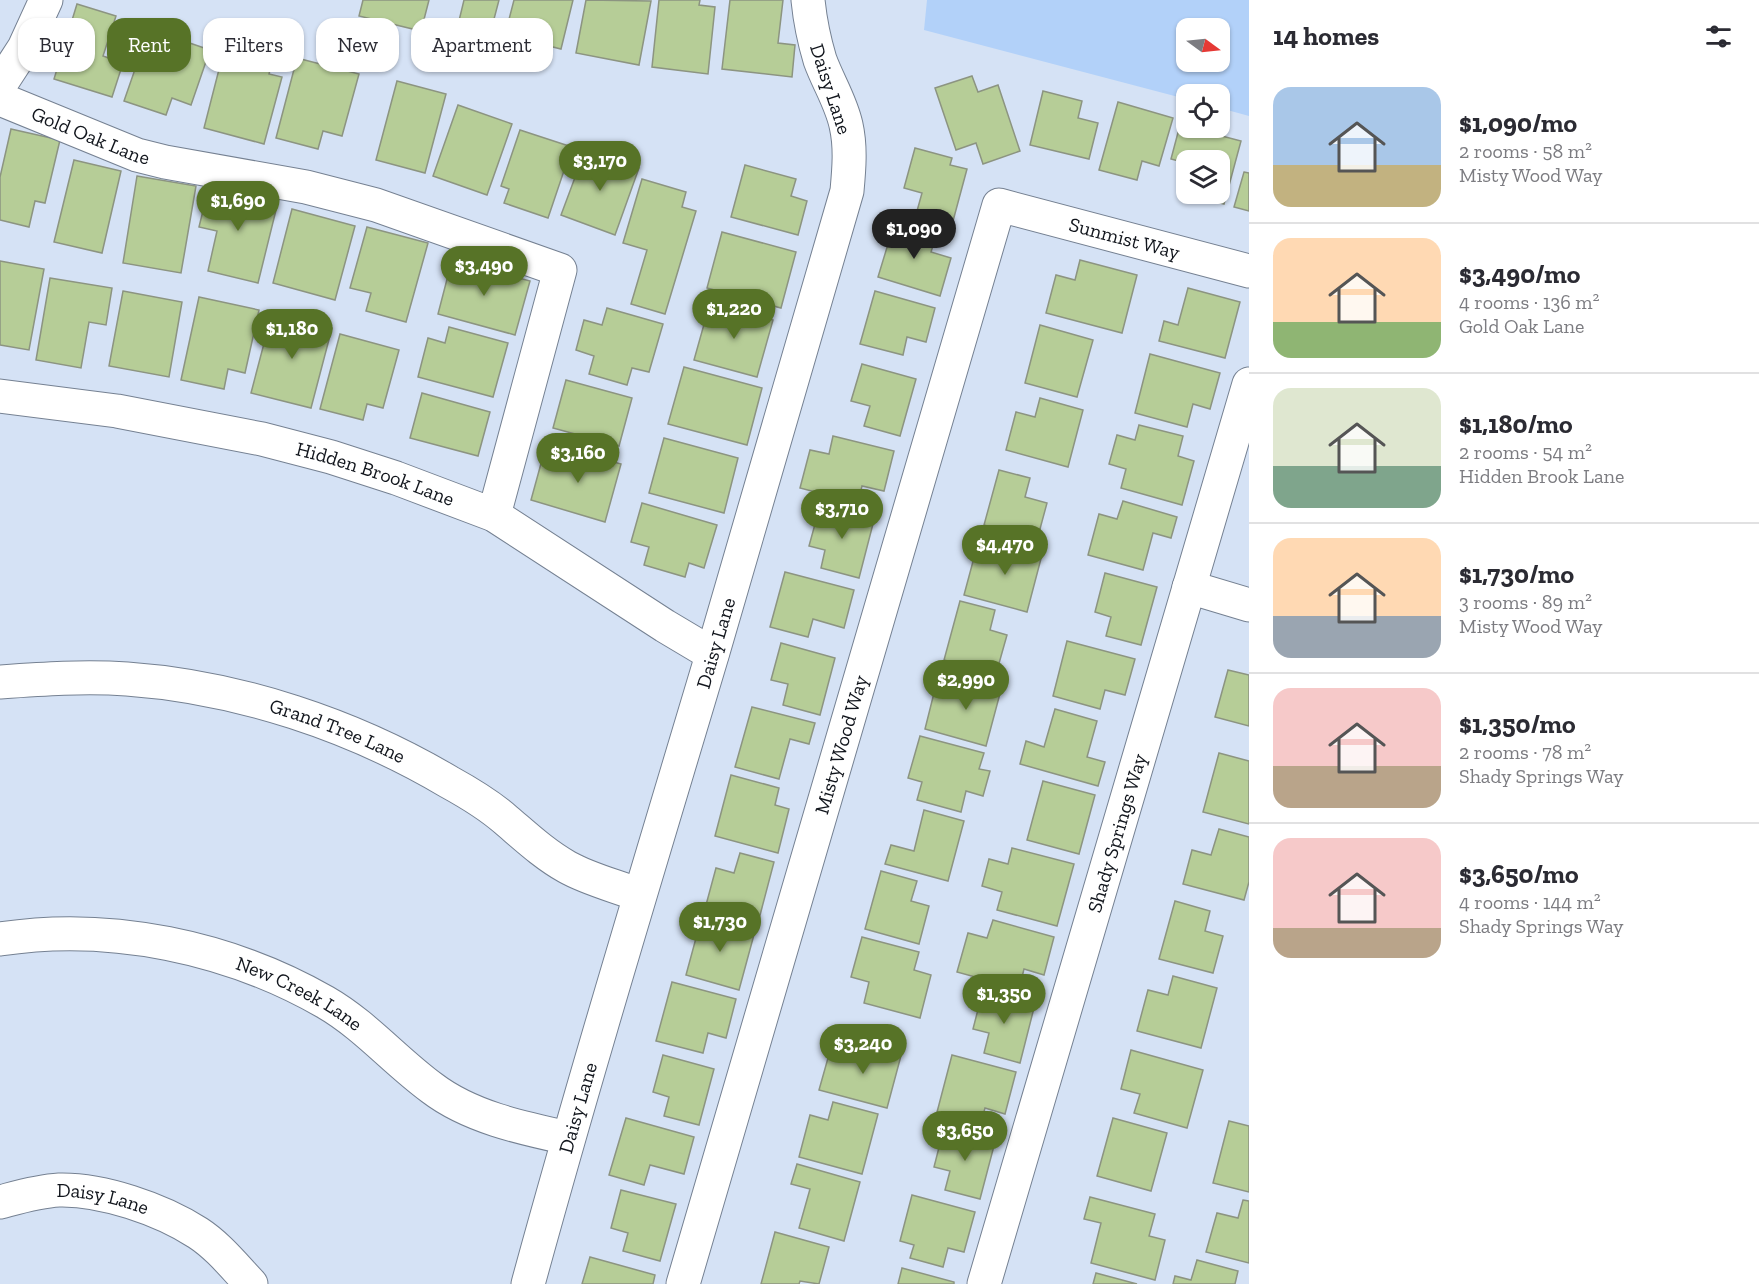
<!DOCTYPE html>
<html lang="en">
<head>
<meta charset="utf-8">
<style>
  :root { --surface:#fff; --page:#f2f2f3; --text:#2b2b33; --muted:#7c7c81; --line:#e1e1e2; --accent:#577327 }
  body { margin:0; font-family:"Zilla Slab",serif; background:var(--page); color:var(--text); height:100vh; display:flex; flex-direction:column; font-size:22px; white-space:nowrap }
  * { box-sizing:border-box; margin:0 }
  p { font-size:20px; color:var(--muted) }
  .icon { flex:none; width:33px; height:33px; fill:none; stroke:currentColor; stroke-width:2; stroke-linecap:round; stroke-linejoin:round }
  .map { position:relative; flex:1; overflow:hidden }
  .sheet { display:flex; flex-direction:column; background:var(--surface); width:510px }
  .sheet>* { flex:none }
  .banner { position:absolute; left:18px; top:18px; width:570px; height:54px; display:flex; gap:12px }
  .needle { width:39px; rotate:105deg }
  .tools { position:absolute; left:1176px; top:18px; display:grid; gap:12px }
  .tools a { display:grid; place-items:center; width:54px; height:54px; border-radius:12px; background:var(--surface); box-shadow:0 2px 4px #0004; font-size:30px }
  .price { position:absolute; translate:-50% -51px; padding:0 14px; border-radius:21px; background:var(--accent); color:#fff; font-size:20px; line-height:39px; filter:drop-shadow(0 2px 3px #0008) }
  .price::after { content:''; position:absolute; left:50%; top:36px; width:18px; height:14px; margin-left:-9px; background:inherit; clip-path:polygon(0 0,100% 0,50% 100%) }
  .price.selected { background:#222; color:#fff }
  ul { padding:0; list-style:none }
  li { display:flex; align-items:center; gap:18px; height:150px; padding:0 24px }
  li+li { border-top:2px solid var(--line) }
  li span { display:grid; place-items:center; flex:none; width:168px; height:120px; border-radius:18px; color:#555 }
  li>.icon { margin-inline-start:auto }
  span .icon { width:72px; height:72px; fill:#fffc; stroke-width:1 }
  li b { font-size:26px }
  h2 { display:flex; justify-content:space-between; align-items:center; height:72px; padding:0 24px; font-size:26px }
  .tag { padding:0 21px; border-radius:18px; background:var(--surface); box-shadow:0 2px 4px #0004; font-size:21px; line-height:54px }
  .tag.selected { background:var(--accent); color:#fff }
  main { display:flex; flex:1; min-height:0 }
  .map>svg:first-child { display:block }
</style>
</head>
<body>
<main>
<div class="map">
<svg width="1249" height="1284" viewBox="0 0 1249 1284">
  <rect width="100%" height="100%" fill="#d5e2f5"/>
  <path fill="#b2d1f9" fill-rule="evenodd" d="M927,0H1249V116L1220,108V94H1186V99L924,30ZM1186,28H1220V62H1186Z"/>
  <g fill="#b6cd97" stroke="#8c9481" stroke-width="1.5">
    <polygon points="363,0 429,0 421,31 359,16"/>
    <polygon points="464,0 499,0 489,38 457,29"/>
    <polygon points="514,0 573,0 561,49 505,35"/>
    <polygon points="586,0 651,1 639,65 576,53"/>
    <polygon points="659,0 700,0 699,5 715,7 708,74 652,67"/>
    <polygon points="730,0 783,0 778,43 795,45 792,77 722,69"/>
    <polygon points="77,4 116,16 103,56 123,63 112,97 54,79"/>
    <polygon points="149,29 210,50 191,105 172,98 166,115 124,101"/>
    <polygon points="225,46 273,59 269,74 282,77 264,144 204,128"/>
    <polygon points="297,58 359,74 342,136 323,131 318,149 276,138"/>
    <polygon points="972,76 978,92 998,85 1020,151 983,164 976,143 956,150 935,88"/>
    <polygon points="397,81 446,94 425,173 376,160"/>
    <polygon points="1043,91 1082,101 1078,118 1098,123 1089,159 1030,145"/>
    <polygon points="1118,102 1173,118 1159,166 1142,161 1137,180 1099,170"/>
    <polygon points="458,105 512,124 487,195 433,176"/>
    <polygon points="1180,125 1241,141 1224,204 1187,194 1220,194 1220,160 1186,160 1186,163 1171,159"/>
    <polygon points="11,129 60,140 45,203 35,201 29,227 0,220 0,177"/>
    <polygon points="520,130 572,147 548,218 504,203 509,189 501,186"/>
    <polygon points="586,148 639,168 615,235 561,215"/>
    <polygon points="915,148 952,158 950,165 967,169 953,221 917,211 922,193 904,188"/>
    <polygon points="74,160 121,171 102,253 54,242"/>
    <polygon points="745,165 796,179 791,196 807,201 798,235 731,217"/>
    <polygon points="1244,172 1249,173 1249,211 1234,207"/>
    <polygon points="137,176 196,186 181,273 123,263"/>
    <polygon points="642,179 686,192 682,207 696,211 665,314 631,304 647,250 623,243"/>
    <polygon points="209,186 278,202 258,283 208,271 217,231 199,227"/>
    <polygon points="292,209 355,226 335,300 273,283"/>
    <polygon points="895,221 937,233 931,252 951,258 940,296 878,277"/>
    <polygon points="367,227 428,243 406,322 366,311 371,293 350,288"/>
    <polygon points="722,232 796,252 781,308 707,288"/>
    <polygon points="452,260 530,281 515,335 438,314"/>
    <polygon points="1080,260 1137,275 1122,333 1046,313 1056,275 1075,280"/>
    <polygon points="0,261 44,269 29,350 0,345"/>
    <polygon points="50,278 112,288 106,325 89,322 81,368 36,360"/>
    <polygon points="1188,288 1240,302 1225,358 1159,341 1164,321 1178,325"/>
    <polygon points="123,291 182,302 169,377 109,366"/>
    <polygon points="875,291 935,308 926,342 907,337 903,355 860,344"/>
    <polygon points="199,297 259,310 245,373 228,369 224,389 181,380"/>
    <polygon points="710,303 773,320 757,377 694,360"/>
    <polygon points="607,308 663,324 649,372 632,368 627,385 589,374 594,356 576,350 584,320 602,325"/>
    <polygon points="272,313 332,328 311,408 251,393"/>
    <polygon points="1040,325 1093,340 1077,397 1025,383"/>
    <polygon points="449,327 508,343 493,397 418,377 428,338 445,343"/>
    <polygon points="340,334 399,350 383,408 367,404 363,420 320,409"/>
    <polygon points="1150,354 1220,373 1210,409 1193,404 1187,427 1135,413"/>
    <polygon points="862,364 916,379 900,436 864,426 870,406 851,401"/>
    <polygon points="684,367 762,388 747,445 668,424"/>
    <polygon points="566,380 632,398 619,446 553,428"/>
    <polygon points="422,393 490,412 478,456 410,438"/>
    <polygon points="1040,398 1083,410 1068,467 1006,450 1016,412 1035,417"/>
    <polygon points="1139,425 1183,436 1178,456 1194,461 1182,505 1121,488 1126,469 1109,464 1117,435 1135,440"/>
    <polygon points="833,436 894,451 884,491 862,486 858,503 800,488 810,450 829,454"/>
    <polygon points="664,438 738,458 724,513 649,493"/>
    <polygon points="564,448 621,464 605,522 531,500 542,460 559,464"/>
    <polygon points="999,470 1030,478 1025,497 1047,503 1037,540 984,525"/>
    <polygon points="1123,501 1177,517 1171,538 1153,533 1143,570 1088,555 1099,514 1117,519"/>
    <polygon points="642,503 717,525 704,568 689,563 685,577 644,565 649,547 631,542"/>
    <polygon points="820,506 874,520 859,578 821,568 825,550 809,546"/>
    <polygon points="997,539 1043,551 1027,612 964,595 975,554 992,558"/>
    <polygon points="785,572 854,590 844,628 813,619 808,637 770,627"/>
    <polygon points="1105,573 1157,587 1141,645 1106,636 1111,617 1095,612"/>
    <polygon points="960,601 995,610 990,630 1007,635 996,674 944,660"/>
    <polygon points="1067,641 1135,659 1125,695 1105,690 1100,709 1053,696"/>
    <polygon points="781,643 835,658 820,715 783,705 788,684 771,680"/>
    <polygon points="1228,670 1249,675 1249,726 1215,717"/>
    <polygon points="960,675 1002,686 986,746 925,729 934,693 954,698"/>
    <polygon points="752,707 815,723 809,744 790,739 779,779 735,767"/>
    <polygon points="1055,709 1097,721 1087,757 1105,762 1098,786 1020,764 1026,741 1044,747"/>
    <polygon points="920,736 984,753 979,769 990,771 983,796 966,791 961,812 917,800 922,782 908,778"/>
    <polygon points="1219,753 1249,761 1249,824 1203,812"/>
    <polygon points="731,775 779,788 775,805 789,809 778,853 715,836"/>
    <polygon points="1043,781 1095,795 1079,854 1027,840"/>
    <polygon points="924,810 964,821 948,881 885,864 891,845 914,851"/>
    <polygon points="1219,829 1249,837 1249,882 1244,900 1183,884 1192,850 1211,855"/>
    <polygon points="1012,848 1074,864 1057,926 997,910 1002,892 982,886 989,859 1008,864"/>
    <polygon points="740,853 774,862 759,919 706,905 716,868 734,873"/>
    <polygon points="881,871 917,881 911,901 929,906 919,944 865,929"/>
    <polygon points="1175,901 1210,911 1205,931 1223,936 1213,973 1159,959"/>
    <polygon points="702,916 755,931 739,990 686,975"/>
    <polygon points="993,920 1054,937 1044,975 1024,969 1019,989 957,972 968,933 987,938"/>
    <polygon points="862,937 919,952 914,970 931,975 920,1018 864,1003 869,982 851,977"/>
    <polygon points="1173,976 1217,988 1201,1048 1137,1031 1148,990 1168,995"/>
    <polygon points="672,982 736,999 726,1038 708,1033 703,1053 656,1041"/>
    <polygon points="983,990 1035,1004 1020,1063 984,1053 989,1033 973,1029"/>
    <polygon points="862,1041 902,1052 887,1108 819,1090 830,1051 857,1059"/>
    <polygon points="1131,1050 1203,1070 1187,1128 1134,1113 1140,1094 1121,1089"/>
    <polygon points="663,1055 714,1069 699,1125 664,1116 669,1097 653,1092"/>
    <polygon points="952,1055 1016,1072 1005,1114 985,1108 980,1127 936,1116"/>
    <polygon points="833,1102 878,1114 862,1174 799,1157 810,1115 828,1120"/>
    <polygon points="626,1118 694,1137 684,1174 650,1165 644,1185 609,1175"/>
    <polygon points="1113,1118 1167,1133 1151,1191 1097,1176"/>
    <polygon points="1229,1121 1249,1126 1249,1192 1213,1183"/>
    <polygon points="944,1128 995,1142 980,1199 945,1190 950,1171 934,1167"/>
    <polygon points="797,1164 860,1182 844,1241 799,1228 810,1189 791,1184"/>
    <polygon points="621,1190 676,1204 660,1261 623,1251 628,1233 611,1228"/>
    <polygon points="912,1195 975,1212 964,1252 948,1248 943,1267 910,1258 914,1245 900,1241"/>
    <polygon points="1090,1197 1155,1214 1149,1236 1165,1240 1155,1280 1091,1263 1101,1223 1084,1219"/>
    <polygon points="1243,1200 1249,1201 1249,1263 1206,1252 1217,1213 1238,1218"/>
    <polygon points="775,1232 829,1247 819,1284 800,1281 799,1284 761,1284"/>
    <polygon points="590,1257 655,1275 653,1284 582,1284"/>
    <polygon points="1197,1260 1238,1271 1235,1284 1173,1284 1175,1276 1191,1280"/>
    <polygon points="902,1268 954,1282 954,1284 898,1284"/>
    <polygon points="1096,1273 1137,1284 1093,1284"/>
  </g>
  <g fill="none" stroke-linecap="round" stroke-linejoin="round">
    <g stroke="#758192" stroke-width="35">
      <g id="minor">
        <polyline points="0,85 24,48 46,0"/>
        <path id="s1" d="M0,99L137,155L165,162L306,187L376,205L560,270L494,515"/>
        <path id="s2" d="M0,396L117,411L262,439L331,457L396,478L494,515L665,626L712,654"/>
        <polyline points="1189,587 1249,605"/>
        <path id="s3" d="M0,682C42,679 85,676 127,679C239,687 353,725 449,782C469,793 489,805 506,820C526,837 544,854 567,867C588,879 616,886 639,895"/>
        <path id="s4" d="M0,939C110,922 229,947 325,1002C365,1025 395,1061 432,1088C470,1117 522,1128 568,1138"/>
        <path id="s5" d="M0,1202C19,1197 39,1191 59,1190C102,1189 161,1209 198,1233C218,1246 234,1266 251,1284"/>
        <path id="s6" d="M528,1284C586,1072 650,863 713,652C758,499 802,345 847,191C849,169 851,147 846,125C841,102 828,82 820,60C814,40 810,20 808,0"/>
        <path id="s7" d="M683,1284L999,205L1249,271"/>
        <path id="s8" d="M984,1284L1249,384"/>
      </g>
    </g>
    <use href="#minor" stroke="#fff" stroke-width="33"/>
  </g>
  <g text-anchor="middle" dominant-baseline="central" stroke-width="4.5" stroke-linejoin="round" paint-order="stroke">
    <g font-size="20" fill="#11151c" stroke="#fff">
      <text transform="translate(831 89) rotate(72)">Daisy Lane</text>
      <text stroke="none"><textPath href="#s1" startOffset="98">Gold Oak Lane</textPath></text>
      <text stroke="none"><textPath href="#s7" startOffset="1254">Sunmist Way</textPath></text>
      <text stroke="none"><textPath href="#s2" startOffset="384">Hidden Brook Lane</textPath></text>
      <text stroke="none"><textPath href="#s6" startOffset="668">Daisy Lane</textPath></text>
      <text stroke="none"><textPath href="#s3" startOffset="345">Grand Tree Lane</textPath></text>
      <text stroke="none"><textPath href="#s7" startOffset="562">Misty Wood Way</textPath></text>
      <text stroke="none"><textPath href="#s8" startOffset="470">Shady Springs Way</textPath></text>
      <text stroke="none"><textPath href="#s4" startOffset="310">New Creek Lane</textPath></text>
      <text stroke="none"><textPath href="#s6" startOffset="183">Daisy Lane</textPath></text>
      <text stroke="none"><textPath href="#s5" startOffset="105">Daisy Lane</textPath></text>
    </g>
  </g>
</svg>
<div class="tools">
<a><svg class="needle" viewBox="-14 -14 28 28"><path d="M0-13l5 13h-10z" fill="#e53935"/><path d="M0 13l5-13h-10z" fill="#7c7c81"/></svg></a>
<a><svg class="icon" aria-label="locate" viewBox="0 0 24 24"><circle cx="12" cy="12" r="6"/><path d="M12 2v4M12 18v4M2 12h4M18 12h4"/></svg></a>
<a><svg class="icon" aria-label="layers" viewBox="0 0 24 24"><path d="M12 4l9 5-9 5-9-5zM3 14l9 5 9-5"/></svg></a>
</div>
<b class="price" style="left:600px;top:192px">$3,170</b>
<b class="price" style="left:238px;top:232px">$1,690</b>
<b class="price selected" style="left:914px;top:260px">$1,090</b>
<b class="price" style="left:484px;top:297px">$3,490</b>
<b class="price" style="left:734px;top:340px">$1,220</b>
<b class="price" style="left:292px;top:360px">$1,180</b>
<b class="price" style="left:578px;top:484px">$3,160</b>
<b class="price" style="left:842px;top:540px">$3,710</b>
<b class="price" style="left:1005px;top:576px">$4,470</b>
<b class="price" style="left:966px;top:711px">$2,990</b>
<b class="price" style="left:720px;top:953px">$1,730</b>
<b class="price" style="left:1004px;top:1025px">$1,350</b>
<b class="price" style="left:863px;top:1075px">$3,240</b>
<b class="price" style="left:965px;top:1162px">$3,650</b>
<div class="banner">
<a class="tag">Buy</a>
<a class="tag selected">Rent</a>
<a class="tag">Filters</a>
<a class="tag">New</a>
<a class="tag">Apartment</a>
</div>
</div>
<section class="sheet">
<h2>14 homes<svg class="icon" aria-label="filters" viewBox="0 0 24 24"><path d="M4 7h16M4 17h16"/><circle cx="9" cy="7" r="2"/><circle cx="15" cy="17" r="2"/></svg></h2>
<ul>
<li><span style="background:linear-gradient(#a9c7e8 65%,#c2b280 0)"><svg class="icon" aria-label="home" viewBox="0 0 24 24"><path d="M3 11l9-7 9 7M6 9v11h12V9"/></svg></span><div><b>$1,090/mo</b><p>2 rooms · 58 m²</p><p>Misty Wood Way</p></div></li>
<li><span style="background:linear-gradient(#ffd9b3 70%,#8fb573 0)"><svg class="icon" aria-label="home" viewBox="0 0 24 24"><path d="M3 11l9-7 9 7M6 9v11h12V9"/></svg></span><div><b>$3,490/mo</b><p>4 rooms · 136 m²</p><p>Gold Oak Lane</p></div></li>
<li><span style="background:linear-gradient(#dfe7d0 65%,#7fa58c 0)"><svg class="icon" aria-label="home" viewBox="0 0 24 24"><path d="M3 11l9-7 9 7M6 9v11h12V9"/></svg></span><div><b>$1,180/mo</b><p>2 rooms · 54 m²</p><p>Hidden Brook Lane</p></div></li>
<li><span style="background:linear-gradient(#ffd9b3 65%,#9aa5b1 0)"><svg class="icon" aria-label="home" viewBox="0 0 24 24"><path d="M3 11l9-7 9 7M6 9v11h12V9"/></svg></span><div><b>$1,730/mo</b><p>3 rooms · 89 m²</p><p>Misty Wood Way</p></div></li>
<li><span style="background:linear-gradient(#f6c9c9 65%,#b9a48a 0)"><svg class="icon" aria-label="home" viewBox="0 0 24 24"><path d="M3 11l9-7 9 7M6 9v11h12V9"/></svg></span><div><b>$1,350/mo</b><p>2 rooms · 78 m²</p><p>Shady Springs Way</p></div></li>
<li><span style="background:linear-gradient(#f6c9c9 75%,#b9a48a 0)"><svg class="icon" aria-label="home" viewBox="0 0 24 24"><path d="M3 11l9-7 9 7M6 9v11h12V9"/></svg></span><div><b>$3,650/mo</b><p>4 rooms · 144 m²</p><p>Shady Springs Way</p></div></li>
</ul>
</section>
</main>
</body>
</html>
